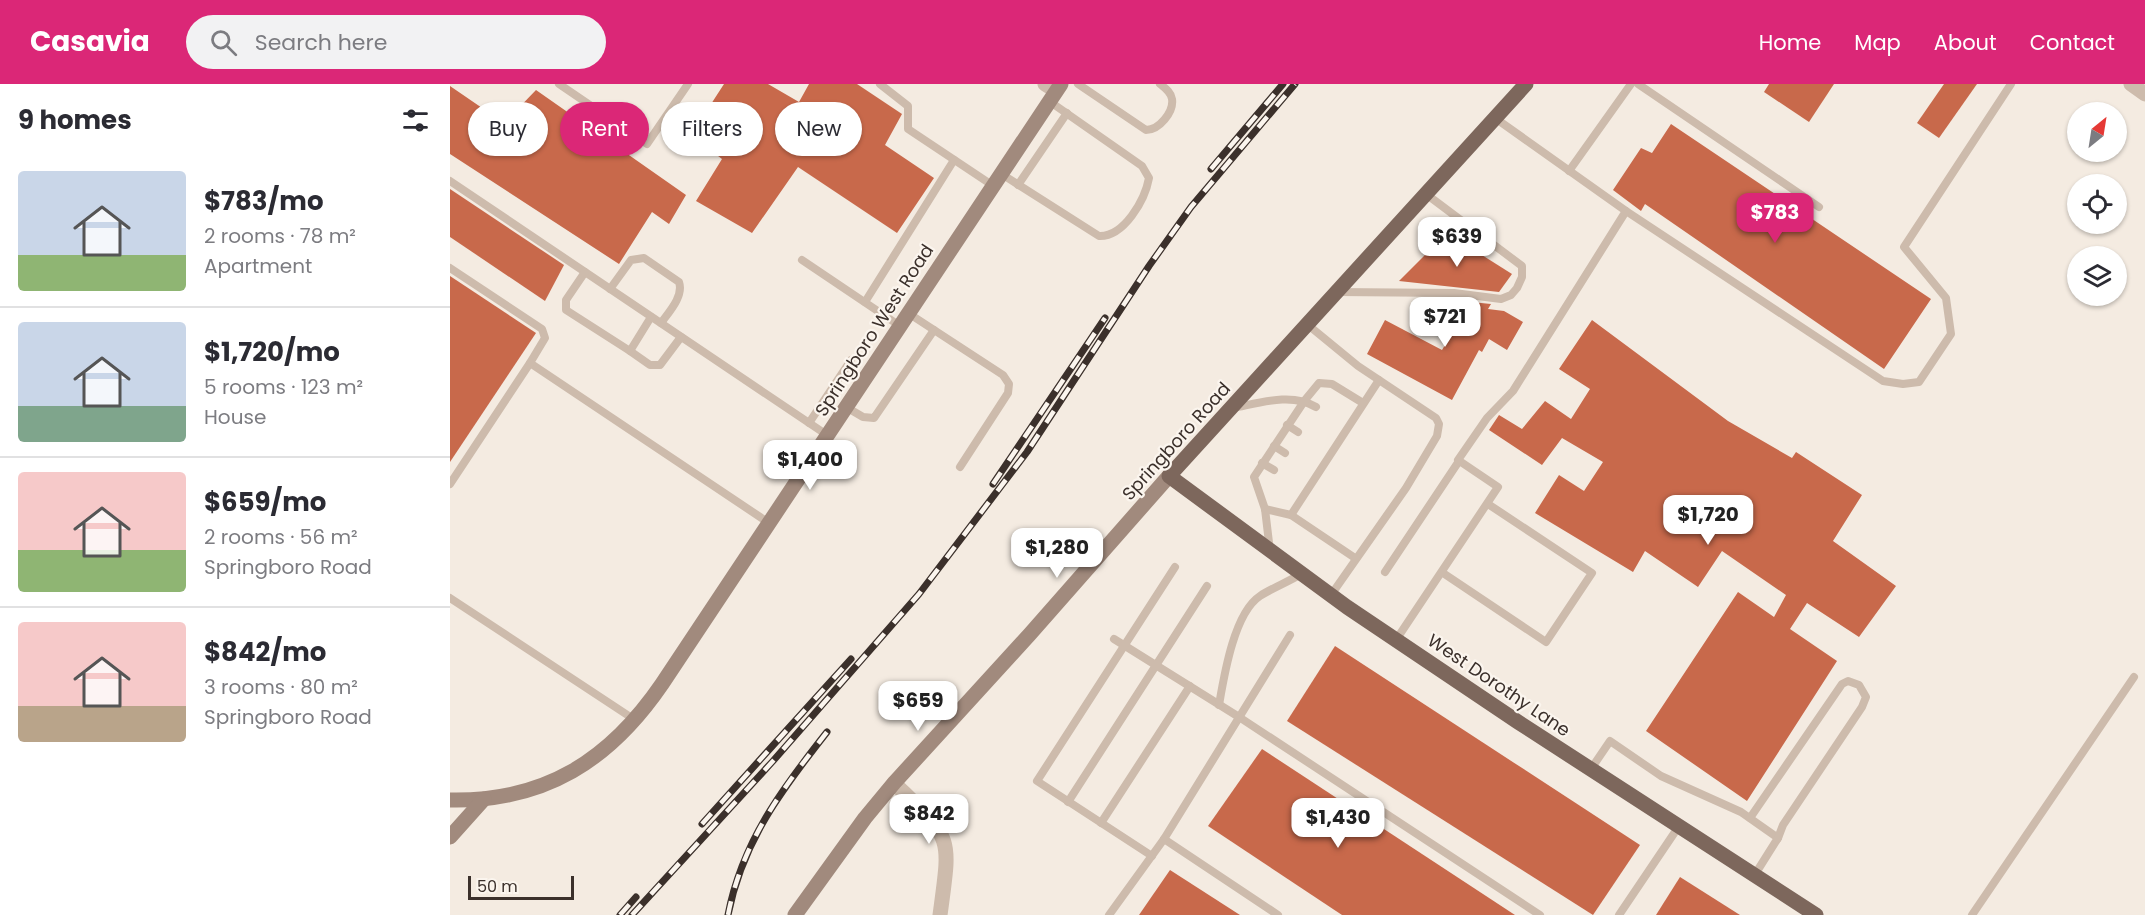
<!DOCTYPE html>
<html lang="en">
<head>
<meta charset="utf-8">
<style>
  :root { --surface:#fff; --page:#f2f2f3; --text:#2b2b33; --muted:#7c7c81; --line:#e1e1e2; --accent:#db2777 }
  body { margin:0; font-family:Poppins,sans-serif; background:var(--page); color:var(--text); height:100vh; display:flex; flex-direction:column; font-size:22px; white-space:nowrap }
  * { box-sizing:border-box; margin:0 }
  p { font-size:20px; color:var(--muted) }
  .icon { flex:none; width:33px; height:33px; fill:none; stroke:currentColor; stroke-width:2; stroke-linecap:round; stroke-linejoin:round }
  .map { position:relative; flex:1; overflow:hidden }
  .sheet { display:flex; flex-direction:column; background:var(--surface); width:450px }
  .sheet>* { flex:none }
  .banner { position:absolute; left:18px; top:18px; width:570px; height:54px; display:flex; gap:12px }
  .needle { width:39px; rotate:30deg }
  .controls { position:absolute; left:1617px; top:18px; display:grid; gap:12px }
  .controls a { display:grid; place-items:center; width:60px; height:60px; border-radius:50%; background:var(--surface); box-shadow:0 2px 4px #0004; font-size:30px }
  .scale { position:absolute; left:18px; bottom:15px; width:106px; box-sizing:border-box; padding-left:6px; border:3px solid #3b302b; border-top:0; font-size:16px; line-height:21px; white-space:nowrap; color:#3b302b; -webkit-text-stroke:4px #fbf5ee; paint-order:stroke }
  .price { position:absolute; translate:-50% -51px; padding:0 14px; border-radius:12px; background:#fff; color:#222; font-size:20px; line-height:39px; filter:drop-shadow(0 2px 3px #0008) }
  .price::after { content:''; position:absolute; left:50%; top:36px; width:18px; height:14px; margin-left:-9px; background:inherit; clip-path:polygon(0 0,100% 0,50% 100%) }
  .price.current { background:var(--accent); color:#fff }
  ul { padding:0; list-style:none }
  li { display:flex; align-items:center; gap:18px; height:150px; padding:0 18px }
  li+li { border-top:2px solid var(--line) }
  li span { display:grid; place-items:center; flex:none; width:168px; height:120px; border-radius:6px; color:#555 }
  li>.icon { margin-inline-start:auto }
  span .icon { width:72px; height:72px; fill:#fffc; stroke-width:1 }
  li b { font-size:26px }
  h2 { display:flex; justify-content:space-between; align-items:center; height:72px; padding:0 18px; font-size:26px }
  .pill { padding:0 21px; border-radius:27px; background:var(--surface); box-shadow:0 2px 4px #0004; font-size:21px; line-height:54px }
  .pill.current { background:var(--accent); color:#fff }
  header { display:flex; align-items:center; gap:36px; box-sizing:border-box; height:84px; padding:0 30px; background:var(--accent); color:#fff }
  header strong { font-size:28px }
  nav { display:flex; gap:33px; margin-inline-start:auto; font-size:21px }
  .search { width:420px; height:54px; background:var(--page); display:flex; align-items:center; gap:15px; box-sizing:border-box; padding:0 21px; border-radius:33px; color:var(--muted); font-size:22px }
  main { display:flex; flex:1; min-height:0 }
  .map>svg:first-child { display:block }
</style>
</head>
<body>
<header>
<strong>Casavia</strong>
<div class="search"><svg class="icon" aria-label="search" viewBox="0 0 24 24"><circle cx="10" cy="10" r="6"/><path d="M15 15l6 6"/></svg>Search here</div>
<nav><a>Home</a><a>Map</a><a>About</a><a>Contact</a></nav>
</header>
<main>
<section class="sheet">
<h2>9 homes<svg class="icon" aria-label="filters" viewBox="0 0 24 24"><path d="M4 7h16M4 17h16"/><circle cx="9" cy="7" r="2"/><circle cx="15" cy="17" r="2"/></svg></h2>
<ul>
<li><span style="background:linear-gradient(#c9d6e8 70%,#8fb573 0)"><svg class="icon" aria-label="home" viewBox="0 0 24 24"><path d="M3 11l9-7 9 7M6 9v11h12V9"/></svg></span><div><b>$783/mo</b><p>2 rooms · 78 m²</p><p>Apartment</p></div></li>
<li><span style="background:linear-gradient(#c9d6e8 70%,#7fa58c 0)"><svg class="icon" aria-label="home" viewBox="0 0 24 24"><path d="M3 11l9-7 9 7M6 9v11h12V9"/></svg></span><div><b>$1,720/mo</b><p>5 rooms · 123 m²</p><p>House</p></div></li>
<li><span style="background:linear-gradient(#f6c9c9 65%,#8fb573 0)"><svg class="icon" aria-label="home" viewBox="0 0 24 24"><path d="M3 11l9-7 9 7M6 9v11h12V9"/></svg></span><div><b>$659/mo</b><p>2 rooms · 56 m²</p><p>Springboro Road</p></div></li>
<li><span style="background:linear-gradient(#f6c9c9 70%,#b9a48a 0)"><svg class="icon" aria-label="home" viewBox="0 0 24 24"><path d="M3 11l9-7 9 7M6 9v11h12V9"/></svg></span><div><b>$842/mo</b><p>3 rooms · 80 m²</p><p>Springboro Road</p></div></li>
</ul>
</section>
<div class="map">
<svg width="1695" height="831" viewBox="0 0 1695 831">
  <rect width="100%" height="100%" fill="#f4ebe1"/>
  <g fill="#c8694b">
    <polygon points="274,0 318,0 349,18 359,0 407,0 452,30 435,61 484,94 447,149 348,83 302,149 246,117 272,75 241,51"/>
    <polygon points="1319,0 1384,0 1359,38 1314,8"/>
    <polygon points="1494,0 1527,0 1489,54 1467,39"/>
    <polygon points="0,2 54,39 86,6 236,111 219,140 202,128 169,180 0,70"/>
    <polygon points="1221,40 1481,215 1434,285 1195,120 1191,127 1163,106 1191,64 1202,69"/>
    <polygon points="0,105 114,181 95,217 0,153"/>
    <polygon points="997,149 1062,190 1049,208 949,197"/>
    <polygon points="0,192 86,249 0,378"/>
    <polygon points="1021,218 1041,220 1038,225 1054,227 1073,238 1057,266 1039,255 1032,268 1029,266 1002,316 917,270 935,236 992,266"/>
    <polygon points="1142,236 1278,337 1342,374 1346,368 1412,411 1383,457 1446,502 1409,553 1357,519 1340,545 1387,577 1297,717 1196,647 1288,508 1324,533 1336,511 1272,467 1248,503 1195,467 1183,488 1085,429 1109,391 1134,407 1153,378 1112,354 1092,381 1039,346 1049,331 1072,345 1095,317 1121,335 1140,305 1109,285"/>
    <polygon points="885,562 1190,761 1143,831 837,637"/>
    <polygon points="812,665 1065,831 892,831 758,742"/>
    <polygon points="720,786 790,831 689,831"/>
    <polygon points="1230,793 1290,831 1206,831"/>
  </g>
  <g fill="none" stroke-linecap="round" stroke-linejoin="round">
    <g stroke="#cdbbac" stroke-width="8">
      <polyline points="109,0 197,60 238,0"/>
      <polyline points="430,0 458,22 458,45 542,101"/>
      <path d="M628,0L696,46C709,46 724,28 722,15C721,8 715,4 710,0"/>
      <polyline points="1188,0 1369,123"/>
      <polyline points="1119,87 1181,0"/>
      <path d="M550,89L649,152C674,153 695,116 699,94L692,82L599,17"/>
      <polyline points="0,97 377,351"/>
      <polyline points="568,101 617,29"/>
      <polyline points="1176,127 1433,297 1453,300 1469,298 1501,250 1496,214 1454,163 1561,0"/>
      <polyline points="352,176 450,242"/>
      <polyline points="0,184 92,245 95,254 80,279 319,439"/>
      <polyline points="135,188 116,216 116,226 180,267 201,233"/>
      <path d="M160,205L181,176L194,174L229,198C234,212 219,228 211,239"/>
      <polyline points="887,208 1004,209 1051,215 1061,211 1067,204 1072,193 1072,182 976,110"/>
      <polyline points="415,218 504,76"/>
      <polyline points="458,229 553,291 559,300 558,309 510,383"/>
      <polyline points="858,241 908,282 986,334 989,340 987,352 956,404 881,511"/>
      <polyline points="180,267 200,281 210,281 231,253"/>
      <polyline points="396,323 413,333 424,334 484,246"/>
      <path d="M783,324C809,319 842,308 866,323"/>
      <polyline points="359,339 401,276"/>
      <polyline points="837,341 848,348"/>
      <polyline points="824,362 835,369"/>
      <polyline points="812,379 824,386"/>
      <polyline points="0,400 80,279"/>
      <polyline points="815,425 841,431 929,296"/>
      <polyline points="841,431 905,474"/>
      <polyline points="820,467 815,425 804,393 855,316 869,299 882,300 913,319"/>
      <polyline points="935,488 1009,377"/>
      <polyline points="993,489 1096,558 1142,489 1038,420"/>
      <polyline points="0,514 185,636"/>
      <polyline points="664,555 789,633 1090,831"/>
      <polyline points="946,556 1048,403 1008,376 1037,334 1063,307 1176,127 1045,34"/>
      <path d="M769,621C774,592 784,529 810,512C822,504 838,498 851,490"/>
      <polyline points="1141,685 1160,657 1211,692 1291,728 1328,754 1304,792"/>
      <polyline points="618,718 757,502"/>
      <polyline points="1300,734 1392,600 1398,597 1409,601 1416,613 1412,623 1333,741 1328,754"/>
      <polyline points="651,739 740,602"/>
      <polyline points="714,755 828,831"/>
      <polyline points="702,772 587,697 725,483"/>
      <polyline points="659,831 714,755 840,551"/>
      <polyline points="1169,831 1229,742"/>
      <polyline points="1522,831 1684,593"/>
    </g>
    <g stroke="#cdbbac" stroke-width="15">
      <polyline points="595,0 606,7"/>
      <polyline points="1681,0 1695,10"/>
      <path d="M444,699C503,757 501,749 490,831"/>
    </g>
    <g stroke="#a18a7d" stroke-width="15">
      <path d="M0,716C95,718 160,676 212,600L611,0"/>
      <polyline points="0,753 34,715"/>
      <polyline points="345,831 415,734 444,699 580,550 719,392"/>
    </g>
    <polyline stroke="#7d675c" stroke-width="15" points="1076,0 719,392 897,523 1068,638 1366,831"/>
    <g stroke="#3b302b" stroke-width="7">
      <g id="rail">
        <polyline points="761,85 833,0"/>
        <polyline points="543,400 655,234"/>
        <polyline points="252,740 401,575"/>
        <polyline points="170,831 186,813"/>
        <polyline points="182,831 323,677 469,510 577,368 699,182 741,123 845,0"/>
        <path d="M278,831C292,758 332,705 377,648"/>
      </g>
    </g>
    <use href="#rail" stroke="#fbf5ee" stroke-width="4.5" stroke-dasharray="14" stroke-linecap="butt"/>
  </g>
  <g text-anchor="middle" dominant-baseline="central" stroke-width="4.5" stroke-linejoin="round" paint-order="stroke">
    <g font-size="18" fill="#3b302b" stroke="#fbf5ee">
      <text transform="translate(424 246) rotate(-57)">Springboro West Road</text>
      <text transform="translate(726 357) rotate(-48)">Springboro Road</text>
      <text transform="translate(1049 601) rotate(34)">West Dorothy Lane</text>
    </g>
  </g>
</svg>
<div class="controls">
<a><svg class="needle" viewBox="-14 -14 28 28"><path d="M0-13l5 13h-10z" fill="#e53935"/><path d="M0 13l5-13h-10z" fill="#7c7c81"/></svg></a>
<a><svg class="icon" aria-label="locate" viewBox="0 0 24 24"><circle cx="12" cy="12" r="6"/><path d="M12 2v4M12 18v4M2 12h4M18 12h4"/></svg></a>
<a><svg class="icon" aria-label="layers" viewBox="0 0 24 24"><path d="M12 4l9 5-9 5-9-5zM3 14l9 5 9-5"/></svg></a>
</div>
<div class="scale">50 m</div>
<b class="price current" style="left:1325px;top:160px">$783</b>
<b class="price" style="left:1007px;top:184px">$639</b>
<b class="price" style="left:995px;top:264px">$721</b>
<b class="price" style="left:360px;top:407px">$1,400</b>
<b class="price" style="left:1258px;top:462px">$1,720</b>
<b class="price" style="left:607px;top:495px">$1,280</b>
<b class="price" style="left:468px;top:648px">$659</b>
<b class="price" style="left:479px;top:761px">$842</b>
<b class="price" style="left:888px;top:765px">$1,430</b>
<div class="banner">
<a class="pill">Buy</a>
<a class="pill current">Rent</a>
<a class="pill">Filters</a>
<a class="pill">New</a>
</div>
</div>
</main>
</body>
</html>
